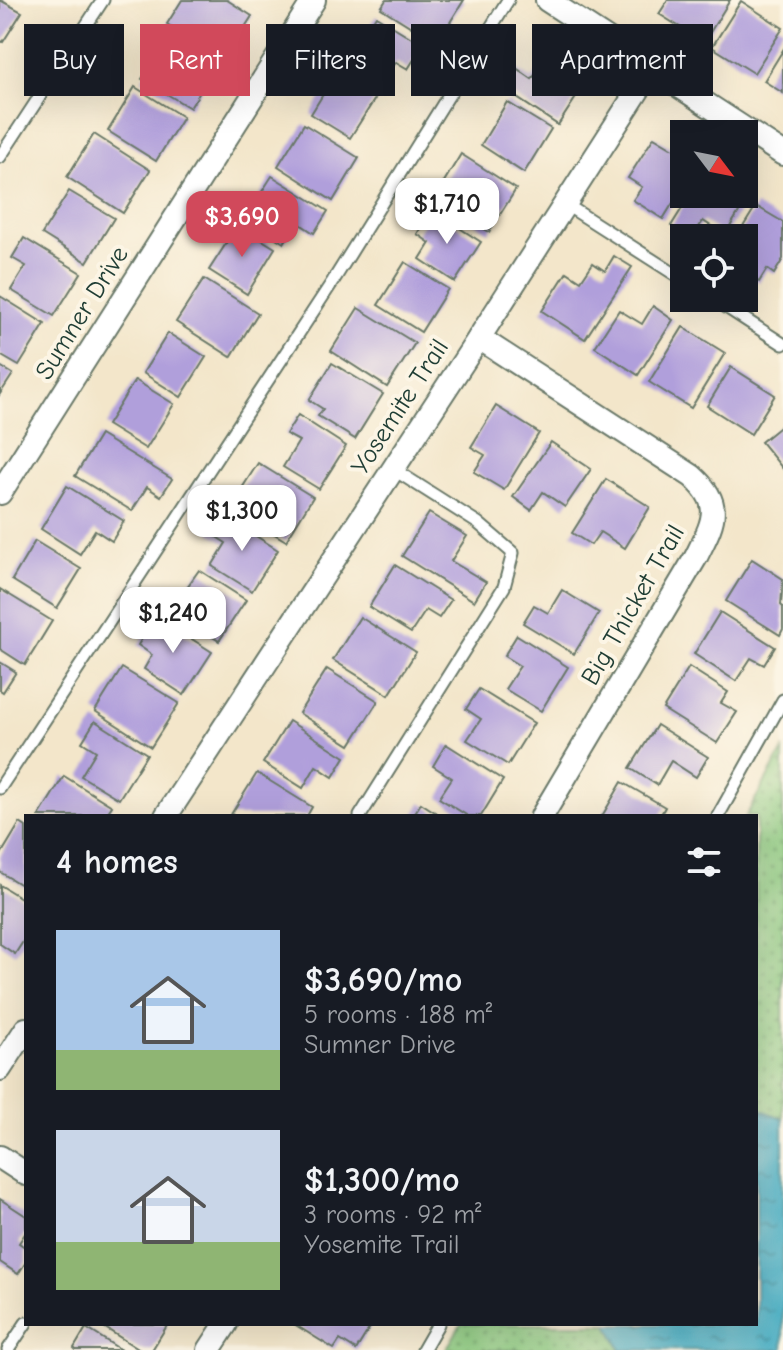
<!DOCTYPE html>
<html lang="en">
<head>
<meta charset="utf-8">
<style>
  :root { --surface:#171b24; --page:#242831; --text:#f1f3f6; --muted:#9ea1a6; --accent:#d1495b }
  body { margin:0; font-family:"Comic Neue",sans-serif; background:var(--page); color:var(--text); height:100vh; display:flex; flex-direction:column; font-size:30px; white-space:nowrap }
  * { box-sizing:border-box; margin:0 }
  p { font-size:26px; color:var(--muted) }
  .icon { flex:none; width:44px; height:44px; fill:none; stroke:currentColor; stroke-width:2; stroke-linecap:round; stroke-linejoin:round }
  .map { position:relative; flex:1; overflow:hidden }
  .drawer { position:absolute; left:24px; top:814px; width:734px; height:512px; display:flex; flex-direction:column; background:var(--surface); border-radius:0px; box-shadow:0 8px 32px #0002 }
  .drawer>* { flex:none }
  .guide { position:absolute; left:24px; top:24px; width:736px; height:72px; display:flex; gap:16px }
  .needle { width:52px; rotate:122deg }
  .buttons { position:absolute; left:670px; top:120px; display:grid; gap:16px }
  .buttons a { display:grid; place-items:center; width:88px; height:88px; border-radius:0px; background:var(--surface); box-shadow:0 8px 32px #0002; font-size:40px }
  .price { position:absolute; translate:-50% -68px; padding:0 18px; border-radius:16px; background:#fff; color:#222; font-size:26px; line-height:52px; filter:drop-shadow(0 2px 4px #0008) }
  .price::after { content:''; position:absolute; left:50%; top:48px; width:24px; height:18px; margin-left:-12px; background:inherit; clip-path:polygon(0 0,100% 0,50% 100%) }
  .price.selected { background:var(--accent); color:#fff }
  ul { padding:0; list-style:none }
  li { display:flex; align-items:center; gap:24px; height:200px; padding:0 32px }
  li span { display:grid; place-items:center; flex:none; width:224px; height:160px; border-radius:0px; color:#555 }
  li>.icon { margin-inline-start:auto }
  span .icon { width:96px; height:96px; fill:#fffc; stroke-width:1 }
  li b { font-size:34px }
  h2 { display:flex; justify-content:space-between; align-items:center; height:96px; padding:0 32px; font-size:34px }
  .pill { padding:0 28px; border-radius:0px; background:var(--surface); box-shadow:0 8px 32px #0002; font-size:28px; line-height:72px }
  .pill.selected { background:var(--accent); color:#fff }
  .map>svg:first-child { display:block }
</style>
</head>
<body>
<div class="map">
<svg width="783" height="1350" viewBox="0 0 783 1350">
  <defs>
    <pattern id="park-dots" width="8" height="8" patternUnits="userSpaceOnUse" patternTransform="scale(2)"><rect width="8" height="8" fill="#8bc97f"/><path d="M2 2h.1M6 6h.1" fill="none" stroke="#71a469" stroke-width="1.8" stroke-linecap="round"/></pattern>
    <pattern id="water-ripples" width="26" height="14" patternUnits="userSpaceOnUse" patternTransform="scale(2)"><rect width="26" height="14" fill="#43acc3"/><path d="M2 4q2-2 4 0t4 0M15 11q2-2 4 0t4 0" fill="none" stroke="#378d9f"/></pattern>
  </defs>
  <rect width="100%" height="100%" fill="#fcf5e5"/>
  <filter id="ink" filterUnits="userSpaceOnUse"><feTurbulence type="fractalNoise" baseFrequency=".0125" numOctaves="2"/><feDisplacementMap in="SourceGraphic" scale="16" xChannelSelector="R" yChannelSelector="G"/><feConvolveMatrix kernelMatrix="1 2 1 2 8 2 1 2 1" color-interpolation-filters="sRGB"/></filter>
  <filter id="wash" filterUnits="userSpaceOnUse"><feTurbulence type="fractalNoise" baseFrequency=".006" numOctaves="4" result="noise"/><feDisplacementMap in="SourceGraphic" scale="32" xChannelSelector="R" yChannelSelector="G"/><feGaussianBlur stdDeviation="1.8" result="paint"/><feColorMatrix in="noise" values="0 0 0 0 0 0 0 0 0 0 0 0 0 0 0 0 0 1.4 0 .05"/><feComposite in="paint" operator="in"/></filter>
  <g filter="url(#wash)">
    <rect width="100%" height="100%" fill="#f3e6ca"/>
    <polygon fill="url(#park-dots)" stroke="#55835a" stroke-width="2" points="783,750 783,1350 446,1350 461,1324 756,1324 756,816 746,816"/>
    <polygon fill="url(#water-ripples)" stroke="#31747c" stroke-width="2" points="756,1107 783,1119 783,1350 621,1350 608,1324 756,1324"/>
    <g id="blocks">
      <g fill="#b09fdb">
        <polygon points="0,0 22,12 3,42 0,41"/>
        <polygon points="182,0 227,0 252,16 224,60 167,24"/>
        <polygon points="386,0 464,0 437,43 381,8"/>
        <polygon points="668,0 730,0 704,42 659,14"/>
        <polygon points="741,1 783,28 754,73 712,47"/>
        <polygon points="376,16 423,45 408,69 396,62 384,81 349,59"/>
        <polygon points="169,35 217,65 190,108 142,79"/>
        <polygon points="783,50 783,93 764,81"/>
        <polygon points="547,57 586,82 558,125 502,88 516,68 532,79"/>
        <polygon points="338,70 378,94 350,138 311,114"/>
        <polygon points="135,87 183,117 156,161 108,131"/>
        <polygon points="507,102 551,129 524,173 481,145"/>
        <polygon points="304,124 359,158 333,201 278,166"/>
        <polygon points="94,134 150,170 123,213 67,177"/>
        <polygon points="654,137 684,155 684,185 663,219 633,200 642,187 628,178"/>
        <polygon points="461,154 516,189 489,232 434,198"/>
        <polygon points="272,176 328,211 314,233 297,222 284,243 245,218"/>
        <polygon points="69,191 114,218 87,262 42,234"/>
        <polygon points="744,192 749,195 725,235 703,221 692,238 671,226 691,194 744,194"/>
        <polygon points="756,206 783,222 783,259 774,274 767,269 759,282 744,273 744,238 736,238"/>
        <polygon points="432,210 481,242 455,282 420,259 430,243 417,234"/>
        <polygon points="238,225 275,248 247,294 209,270"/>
        <polygon points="24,238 81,273 54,316 11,290 26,266 12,258"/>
        <polygon points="614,256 632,267 585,339 542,311 567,272 581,281 593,263 605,271"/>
        <polygon points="405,262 448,289 421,332 378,305"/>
        <polygon points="204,279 258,313 231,357 176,322"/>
        <polygon points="0,296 45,324 19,366 0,355"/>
        <polygon points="653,306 673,320 638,375 595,347 619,310 642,324"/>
        <polygon points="358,308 415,343 387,387 331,351"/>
        <polygon points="683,327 725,353 691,408 649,382"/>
        <polygon points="168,333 206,357 181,397 143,373"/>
        <polygon points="332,363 383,394 355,439 318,416 323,409 309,400"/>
        <polygon points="0,366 13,374 0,394"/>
        <polygon points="731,367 775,395 751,434 707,406"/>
        <polygon points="135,380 174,404 146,449 107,425"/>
        <polygon points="496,406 539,433 504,490 474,472 485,455 471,447"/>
        <polygon points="298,415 346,446 319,489 283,467 299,441 286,434"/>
        <polygon points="783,424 783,469 761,442"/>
        <polygon points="100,435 172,479 161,496 147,487 132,511 75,476"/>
        <polygon points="551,442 591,469 565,507 543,492 531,510 513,497"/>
        <polygon points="258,463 313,497 286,541 230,507"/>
        <polygon points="606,479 650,507 625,548 600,532 591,545 572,533"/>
        <polygon points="67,486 124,521 112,541 95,530 80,554 41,529"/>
        <polygon points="429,513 467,536 451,561 486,582 474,601 402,556"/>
        <polygon points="221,514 278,550 252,591 212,566 226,543 210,533"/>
        <polygon points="35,541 81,569 57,608 12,580"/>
        <polygon points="752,559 783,579 781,605 783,607 783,629 780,635 726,601"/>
        <polygon points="395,565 451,600 439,618 426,610 411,633 369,607"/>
        <polygon points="199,570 246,600 219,641 181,616 194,595 185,590"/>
        <polygon points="0,589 52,621 25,665 0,649"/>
        <polygon points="562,590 599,613 574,654 523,623 534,605 548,613"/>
        <polygon points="720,612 775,647 764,665 751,658 736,681 694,654"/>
        <polygon points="156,616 212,652 184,695 144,669 152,655 138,645"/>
        <polygon points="360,617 416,652 389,695 333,660"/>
        <polygon points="517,635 568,667 541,711 505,689 520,666 504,656"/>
        <polygon points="0,662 16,672 3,692 0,690"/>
        <polygon points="689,667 728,692 721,703 737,712 717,743 663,709"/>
        <polygon points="122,668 179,703 151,747 95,711"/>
        <polygon points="327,669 378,701 350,745 299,713"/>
        <polygon points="479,689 534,723 508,765 467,740 481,719 466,709"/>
        <polygon points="95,721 147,754 119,799 81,776 96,751 82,742"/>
        <polygon points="289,721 345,757 333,777 316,766 303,788 263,763"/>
        <polygon points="657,725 708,757 696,777 671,761 657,785 630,768"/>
        <polygon points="446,744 503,780 481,816 468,816 439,798 452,778 433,766"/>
        <polygon points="257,773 312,807 307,816 230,816"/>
        <polygon points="64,776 112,806 105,816 39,816"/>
        <polygon points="622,782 665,807 660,816 602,816"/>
        <polygon points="421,803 441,816 413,816"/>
        <polygon points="20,823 26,827 26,888 0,872 0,856"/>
        <polygon points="0,885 26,901 26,937 15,954 0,944"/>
        <polygon points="0,1199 26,1216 26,1232 19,1243 26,1248 26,1262 18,1274 0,1262"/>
        <polygon points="99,1324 168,1324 152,1350 140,1350"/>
        <polygon points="294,1324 372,1324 356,1350 340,1340 334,1349"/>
        <polygon points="86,1328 121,1350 76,1350 74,1348"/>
      </g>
    </g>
  </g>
  <g filter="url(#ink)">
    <use href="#blocks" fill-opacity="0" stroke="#697868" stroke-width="2"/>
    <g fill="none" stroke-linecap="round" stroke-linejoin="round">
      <g stroke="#697868" stroke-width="15">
        <g id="service">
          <polyline points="0,157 103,0"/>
          <polyline points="565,204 684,280"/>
          <polyline points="712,298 783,344"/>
          <polyline points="0,788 333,281 508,0"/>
          <polyline points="360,816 504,587 513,553 478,523 393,469"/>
          <polyline points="718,816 783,700"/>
          <polyline points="8,1350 26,1323"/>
          <polyline points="423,1350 438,1324"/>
        </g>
      </g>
      <g stroke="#697868" stroke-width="26">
        <g id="minor">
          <polyline points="547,0 783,154"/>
          <path d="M479,338L692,476C725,505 713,522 696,557L542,816"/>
          <polyline points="0,493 314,0"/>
          <polyline points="166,816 479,338 653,67"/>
          <polyline points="0,1069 26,1029"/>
          <polyline points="0,1157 26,1174"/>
          <polyline points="209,1350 226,1324"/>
        </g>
      </g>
      <use href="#service" stroke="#fff" stroke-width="11"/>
      <use href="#minor" stroke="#fff" stroke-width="22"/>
    </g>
  </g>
  <g text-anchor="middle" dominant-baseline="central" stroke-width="8" stroke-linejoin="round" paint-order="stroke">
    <g font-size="26" fill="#1f3d34" stroke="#fcf5e5">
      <text transform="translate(82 313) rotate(-58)">Sumner Drive</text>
      <text transform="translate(400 407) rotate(-57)">Yosemite Trail</text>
      <text transform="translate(633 605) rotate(-60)">Big Thicket Trail</text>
    </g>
  </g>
</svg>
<div class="buttons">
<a><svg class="needle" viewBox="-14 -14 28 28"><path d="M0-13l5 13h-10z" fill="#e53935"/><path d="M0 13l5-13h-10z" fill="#9ea1a6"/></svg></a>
<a><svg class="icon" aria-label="locate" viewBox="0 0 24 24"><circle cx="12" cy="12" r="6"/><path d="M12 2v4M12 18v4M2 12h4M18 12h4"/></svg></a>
</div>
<b class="price" style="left:447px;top:246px">$1,710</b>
<b class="price selected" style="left:242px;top:259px">$3,690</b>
<b class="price" style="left:242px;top:553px">$1,300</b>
<b class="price" style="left:173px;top:655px">$1,240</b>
<div class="guide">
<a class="pill">Buy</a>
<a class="pill selected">Rent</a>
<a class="pill">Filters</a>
<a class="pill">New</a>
<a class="pill">Apartment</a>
</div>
<section class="drawer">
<h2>4 homes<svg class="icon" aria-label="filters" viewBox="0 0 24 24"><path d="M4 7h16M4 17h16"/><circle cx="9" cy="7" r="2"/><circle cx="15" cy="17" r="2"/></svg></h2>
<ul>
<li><span style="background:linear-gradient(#a9c7e8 75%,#8fb573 0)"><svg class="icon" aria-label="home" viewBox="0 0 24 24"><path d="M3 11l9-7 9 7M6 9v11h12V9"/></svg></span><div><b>$3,690/mo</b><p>5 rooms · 188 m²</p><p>Sumner Drive</p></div></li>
<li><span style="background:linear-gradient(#c9d6e8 70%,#8fb573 0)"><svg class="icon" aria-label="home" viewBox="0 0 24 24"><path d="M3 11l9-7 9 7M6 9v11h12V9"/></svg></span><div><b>$1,300/mo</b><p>3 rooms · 92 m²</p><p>Yosemite Trail</p></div></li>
</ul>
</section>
</div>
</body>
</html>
